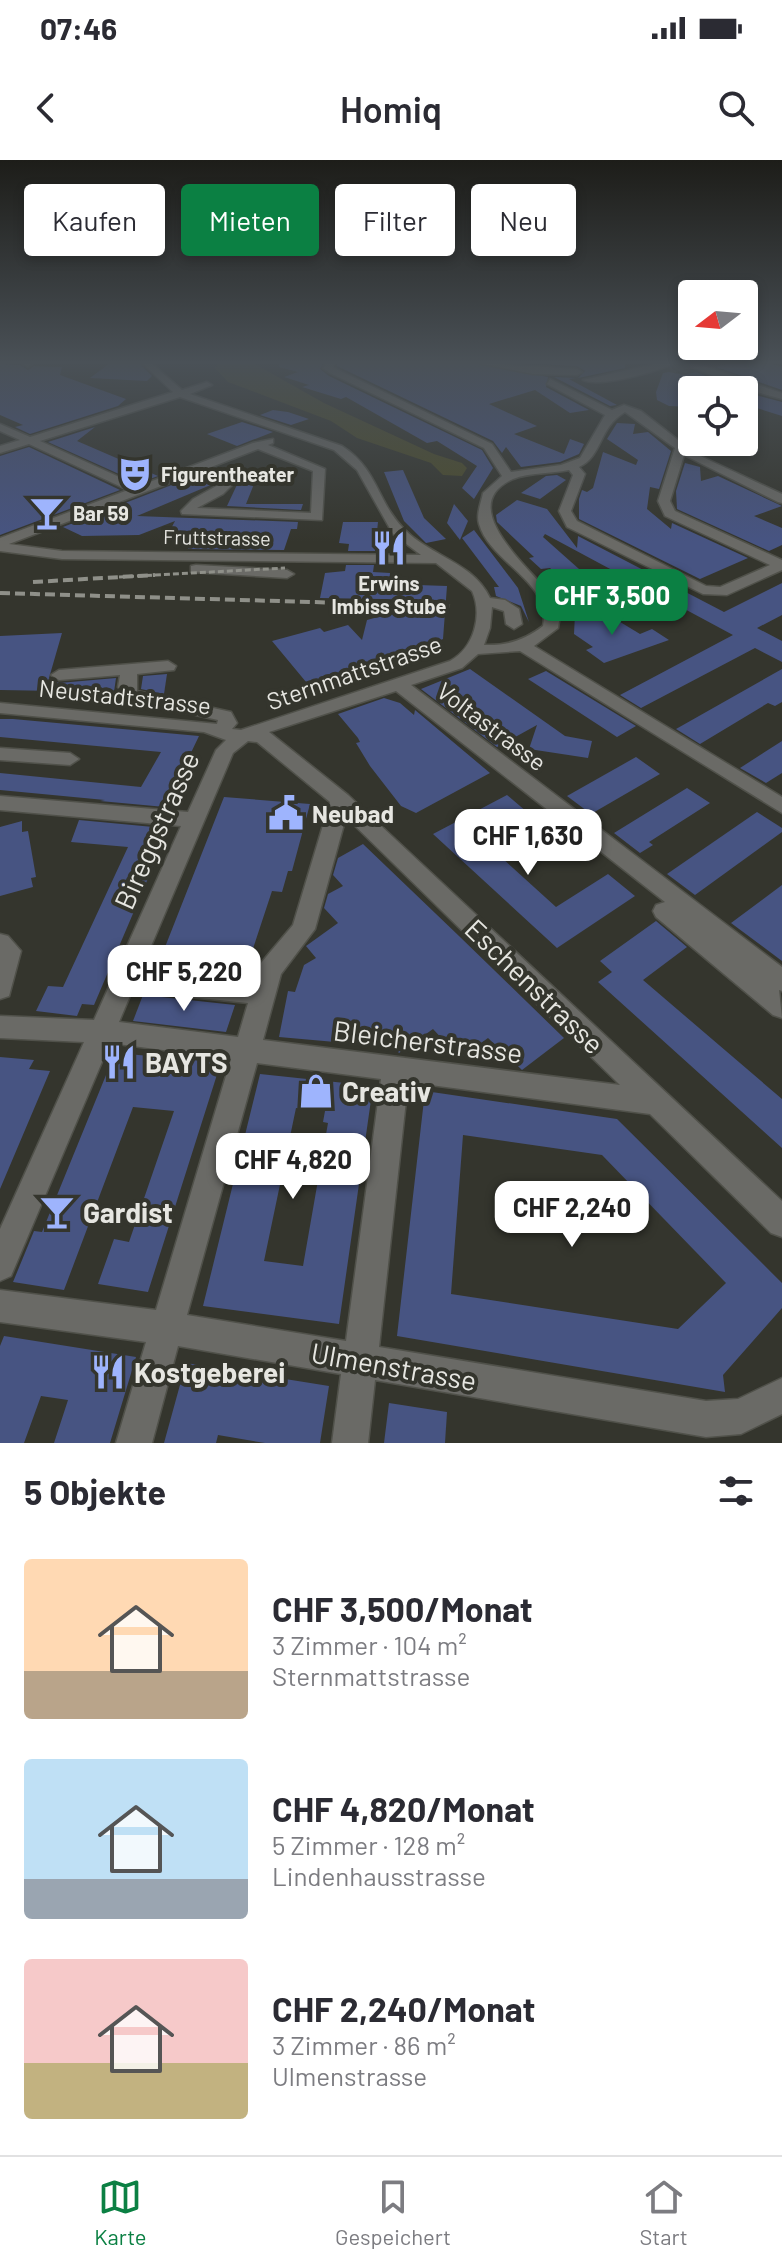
<!DOCTYPE html>
<html lang="de">
<head>
<meta charset="utf-8">
<style>
  :root { --surface:#fff; --page:#f2f2f3; --text:#2b2b33; --muted:#7c7c81; --line:#e1e1e2; --accent:#0b8043 }
  body { margin:0; font-family:Barlow,sans-serif; background:var(--page); color:var(--text); height:100vh; display:flex; flex-direction:column; font-size:30px; white-space:nowrap }
  * { box-sizing:border-box; margin:0 }
  p { font-size:26px; color:var(--muted) }
  .icon { flex:none; width:44px; height:44px; fill:none; stroke:currentColor; stroke-width:2; stroke-linecap:round; stroke-linejoin:round }
  .map { position:relative; height:1283px; overflow:hidden }
  .panel { display:flex; flex-direction:column; background:var(--surface); flex:1 }
  .panel>* { flex:none }
  .banner { position:absolute; left:24px; top:24px; width:734px; height:72px; display:flex; gap:16px }
  .needle { width:52px; rotate:254deg }
  .tools { position:absolute; left:678px; top:120px; display:grid; gap:16px }
  .tools a { display:grid; place-items:center; width:80px; height:80px; border-radius:8px; background:var(--surface); box-shadow:0 4px 12px #0003; font-size:40px }
  .price { position:absolute; translate:-50% -68px; padding:0 18px; border-radius:16px; background:#fff; color:#222; font-size:26px; line-height:52px; filter:drop-shadow(0 2px 4px #0008) }
  .price::after { content:''; position:absolute; left:50%; top:48px; width:24px; height:18px; margin-left:-12px; background:inherit; clip-path:polygon(0 0,100% 0,50% 100%) }
  .price.current { background:var(--accent); color:#fff }
  ul { padding:0; list-style:none }
  li { display:flex; align-items:center; gap:24px; height:200px; padding:0 24px }
  li span { display:grid; place-items:center; flex:none; width:224px; height:160px; border-radius:8px; color:#555 }
  li>.icon { margin-inline-start:auto }
  span .icon { width:96px; height:96px; fill:#fffc; stroke-width:1 }
  li b { font-size:34px }
  h2 { display:flex; justify-content:space-between; align-items:center; height:96px; padding:0 24px; font-size:34px }
  .chip { padding:0 28px; border-radius:8px; background:var(--surface); box-shadow:0 4px 12px #0003; font-size:28px; line-height:72px }
  .chip.current { background:var(--accent); color:#fff }
  .status { display:flex; justify-content:space-between; align-items:center; height:56px; padding:0 40px; background:var(--surface); direction:ltr }
  .status svg { height:22px; fill:currentColor }
  header { display:flex; justify-content:space-between; align-items:center; height:104px; padding:0 24px; background:var(--surface); font-size:36px; font-weight:600 }
  .tab-bar { display:flex; justify-content:space-around; align-items:center; height:112px; border-top:2px solid var(--line); background:var(--surface); font-size:22px; color:var(--muted) }
  .tab-bar a { display:grid; justify-items:center; gap:4px }
  .tab-bar .current { color:var(--accent) }
  .map>svg:first-child { display:block }
</style>
</head>
<body>
<div class="status"><b>07:46</b><svg viewBox="0 0 49 12"><path d="M0 12V9h3v3zM5 12V6h3v6zM10 12V3h3v9zM15 12V0h3v12zM26 1h20v11H26zM47 4h2v5h-2z"/></svg></div>
<header><svg class="icon" aria-label="back" viewBox="0 0 24 24"><path d="M15 5l-7 7 7 7"/></svg>Homiq<svg class="icon" aria-label="search" viewBox="0 0 24 24"><circle cx="10" cy="10" r="6"/><path d="M15 15l6 6"/></svg></header>
<div class="map">
<svg width="782" height="1283" viewBox="0 0 782 1283">
  <rect width="100%" height="100%" fill="#34352d"/>
  <polygon fill="#4b4b2a" points="218,203 253,203 324,243 434,294 462,303 467,308 462,316 443,315 431,303 357,278 331,261 228,222 215,208"/>
  <g fill="#475482" fill-rule="evenodd">
    <polygon points="110,203 139,203 152,216 147,221 90,218"/>
    <polygon points="279,203 323,203 320,209 329,216 482,290 493,308 474,339 462,328 477,306 437,281 427,283 346,237 341,239 302,227 309,225 284,217 298,212 279,207"/>
    <polygon points="337,203 475,203 548,217 546,227 589,250 570,253 535,230 489,244 537,266 514,274 564,294 570,279 584,284 579,294 560,302 521,307 506,287 502,293 493,281 337,206"/>
    <polygon points="523,203 625,203 625,208 578,218 585,211 577,206"/>
    <polygon points="731,203 769,203 782,207 782,230 716,207"/>
    <polygon points="0,204 20,205 28,210 34,206 62,207 60,215 126,239 118,246 30,274 15,267 23,265 0,255"/>
    <polygon points="669,212 684,215 696,212 739,230 692,230 692,247 669,246 657,240 656,232 663,213"/>
    <polygon points="554,217 576,218 569,219 617,245 610,246"/>
    <polygon points="744,232 782,242 782,256 744,244"/>
    <polygon points="273,250 288,252 309,259 291,265 260,255"/>
    <polygon points="242,262 273,272 237,286 207,274"/>
    <polygon points="617,263 635,264 633,274 648,272 671,291 659,329 650,327 647,349 671,369 672,363 748,398 700,419 579,359 579,339 582,330 587,332 593,328 603,292 636,305 638,300 607,279"/>
    <polygon points="95,267 77,281 158,316 139,323 48,282"/>
    <polygon points="29,287 120,330 0,375 0,296"/>
    <polygon points="685,303 700,307 701,321 718,316 782,346 754,356 782,368 782,385 769,391 677,349 676,331"/>
    <polygon points="403,310 424,358 446,379 426,383 404,361 384,312"/>
    <polygon points="242,314 256,319 246,344 303,344 301,350 227,346"/>
    <polygon points="557,315 566,320 540,339 521,333 546,316"/>
    <polygon points="195,316 213,324 137,356 298,362 297,369 291,369 284,390 188,389 193,379 166,378 175,361 139,375 82,376 63,367"/>
    <polygon points="517,340 547,349 577,388 578,376 724,452 782,423 782,455 757,468 782,481 782,502 755,488 641,548 620,535 733,475 545,374 543,377 597,425 611,444 590,446 550,408 541,409 529,398 534,397 497,362 496,355"/>
    <polygon points="454,344 468,361 460,380 447,363"/>
    <polygon points="343,362 378,362 375,391 348,391 349,384 339,383"/>
    <polygon points="474,370 518,428 529,462 521,446 496,436 494,427 499,427 462,378"/>
    <polygon points="346,405 374,405 373,412 390,413 389,424 447,426 443,479 388,504 394,511 352,523 347,518 311,528 272,481 320,468 324,472 348,465 362,480 367,460 440,440 320,438 325,413 345,411"/>
    <polygon points="575,454 607,454 640,474 652,469 669,480 604,503 586,490 593,487 574,474"/>
    <polygon points="62,473 49,518 59,523 116,518 114,532 0,530 0,476"/>
    <polygon points="470,509 565,576 592,581 588,598 529,589 537,565 497,587 421,529"/>
    <polygon points="782,509 782,542 775,546 768,543 700,584 676,569"/>
    <polygon points="546,511 636,566 617,577 528,519"/>
    <polygon points="167,514 164,534 141,529 143,516"/>
    <polygon points="384,538 400,543 414,555 415,550 490,613 416,653 401,646 370,606 356,583 360,582 358,578 338,554"/>
    <polygon points="0,559 13,559 199,576 165,647 100,641 105,640 0,630 0,613 141,627 161,592 0,577"/>
    <polygon points="782,581 782,613 766,623 740,608"/>
    <polygon points="636,597 660,614 591,654 567,636"/>
    <polygon points="687,628 710,643 649,682 653,685 640,693 614,673"/>
    <polygon points="507,635 527,652 480,678 556,747 608,714 635,736 557,788 433,674"/>
    <polygon points="224,637 310,644 292,711 288,711 282,732 272,731 243,819 156,810"/>
    <polygon points="757,652 782,668 782,672 695,735 667,714"/>
    <polygon points="79,660 164,668 155,688 161,688 94,845 82,844 77,856 36,851 48,826 63,827 128,687 71,682"/>
    <polygon points="22,661 22,672 28,671 36,717 31,718 33,727 0,736 0,667"/>
    <polygon points="363,684 459,776 564,878 522,910 488,878 460,898 433,869 399,893 384,876 369,885 279,877 288,831 295,832 304,805 316,798 306,786 338,763 324,748 328,734 343,726 333,715 338,698"/>
    <polygon points="782,725 782,801 731,763"/>
    <polygon points="656,761 687,787 643,820 782,939 782,988 598,822 612,812 600,801"/>
    <polygon points="143,835 235,845 226,872 133,861"/>
    <polygon points="115,893 221,902 148,1132 98,1124 114,1079 129,1082 174,951 133,947 64,1130 13,1122 34,1071 42,1072"/>
    <polygon points="0,897 34,900 29,909 50,911 0,1029"/>
    <path d="M260,914L373,926L339,1164L203,1146ZM296,948L325,951L323,962L328,963L303,1106L264,1101Z"/>
    <path d="M425,931L617,959L782,1123V1148L723,1215L725,1232L397,1176ZM463,975L602,995L726,1123L678,1169L451,1134Z"/>
    <polygon points="4,1176 136,1197 110,1283 54,1283 68,1240 41,1236 24,1283 0,1283 0,1186"/>
    <polygon points="186,1203 329,1226 320,1283 265,1283 218,1275 216,1283 164,1283"/>
    <polygon points="389,1243 447,1252 445,1283 384,1283"/>
  </g>
  <g fill="none" stroke-linecap="round" stroke-linejoin="round">
    <g stroke="#50514a" stroke-width="3">
      <g id="minor">
        <polygon points="33,203 28,207 23,204 24,203"/>
        <path d="M142,203H151L182,230L207,222L212,225L190,234L342,286C378,309 377,342 404,369C430,396 473,402 490,438L505,440L519,449L522,464L514,469L506,464L504,451L492,447L490,468L484,485C507,486 525,480 543,466C552,421 490,403 479,364C476,354 481,343 483,333L502,316L484,288L330,213L323,208L326,203H334L333,207L336,209L492,284L511,312L561,305L580,298L605,255L547,224L550,219L612,250L624,245L641,251L696,294L782,334V343L778,342L684,295L670,341L675,351L782,400V410L727,435L703,434L567,367L559,351L573,315L569,310C551,314 530,312 513,319C450,347 538,414 556,442L560,455L558,468L534,486L782,637V653L520,491L478,494L462,508L411,525L782,807V831L779,830L782,858L773,855L656,757L653,751L656,745L665,742L396,531L269,572L348,635L782,1041V1077L771,1073L650,954L408,922L379,1187L706,1241L738,1239L782,1218V1254L741,1274L706,1277L375,1220L368,1283H332L341,1214L178,1186L152,1283H116L146,1182L0,1162V1130L156,1150L231,899L110,883L11,1116L0,1121V1069L84,882L0,878V856L94,860L181,666L0,650V636L188,652L216,590L226,580L204,572L0,553V543L217,564L218,560L124,539L118,527L120,515L59,520L51,515L59,510L168,501L176,506L174,510L137,514V531L231,552L237,563L232,569L241,570L450,501C474,488 483,455 472,431L436,403L62,399L0,391V378L128,330L29,284L0,293V286L20,280L0,271V264L30,277L173,232ZM180,237L334,290L357,310L393,374L421,395L62,391L9,384L195,313L220,324L193,339L181,351L182,354L322,360L325,309L268,285L273,283V279L253,283L139,326L40,281ZM625,252L675,288L658,341L665,356L770,405L720,427L706,426L577,361L571,351L585,314L579,307C603,296 598,268 625,252ZM258,289L313,311L311,353L197,348L223,334L234,323L206,309ZM248,581L257,582L330,642L293,765L261,803L254,823L140,812L233,593ZM346,657L620,925L263,880L281,814L315,769ZM132,831L248,843L238,877L119,862ZM257,903L381,919L346,1181L187,1155Z"/>
        <polygon points="478,203 577,209 582,212 577,215 533,214"/>
        <path d="M660,203H674C657,212 599,228 583,220Z"/>
        <path d="M683,203C704,202 757,226 782,233V239L739,227Z"/>
        <polygon points="196,405 287,410 294,414 287,418 191,412 191,406"/>
        <polygon points="0,588 70,593 79,599 70,605 0,600"/>
        <polygon points="0,774 8,776 21,791 9,836 0,839"/>
      </g>
    </g>
    <use href="#minor" fill="#6a6a66" fill-rule="evenodd"/>
    <polyline stroke="#8f9089" stroke-width="3" stroke-dasharray="6 3" stroke-linecap="butt" points="119,417 285,408"/>
    <g stroke="#8f9089" stroke-width="4" stroke-dasharray="10 5" stroke-linecap="butt">
      <polyline points="33,422 155,415"/>
      <polyline points="0,433 450,446"/>
    </g>
  </g>
  <linearGradient id="sky" x2="0" y2="1"><stop stop-color="#1d1d19"/><stop offset="0.53" stop-color="#4a5157"/><stop offset="1" stop-color="#4a5157" stop-opacity="0"/></linearGradient>
  <rect width="782" height="382" fill="url(#sky)"/>
  <defs>
    <g id="theatre-bare" transform="scale(2.76)"><path d="M-5-5.5Q0-4 5-5.5V0Q5 5 0 6Q-5 5-5 0ZM-3.3-2.5H-1v1.5H-3.3ZM1-2.5H3.3v1.5H1ZM-2.8 1Q0 5.5 2.8 1Z" fill="#9eb4fd" stroke="#34352d" stroke-width="2.5" paint-order="stroke"/></g>
    <g id="bar-bare" transform="scale(2.76)"><path d="M-6-5H6L.8 .8V4.5H3.5V6h-7V4.5H-.8V.8Z" fill="#9eb4fd" stroke="#34352d" stroke-width="2.5" paint-order="stroke"/></g>
    <g id="restaurant-bare" transform="scale(2.76)"><path d="M-5-6h1v4h1v-4h1v4h1v-4h1v5L-1.5 .5V6h-2V.5L-5-1ZM5-6V6H3V1.5H1.5Q1.5-4 5-6Z" fill="#9eb4fd" stroke="#34352d" stroke-width="2.5" paint-order="stroke"/></g>
    <g id="civic-bare" transform="scale(2.76)"><path d="M-.6-6.5H3V-4.5H.6V-3L4-1V1h2V6H-6V1h2V-1L-.6-3ZM-1.2 2.5V6h2.4V2.5Z" fill="#9eb4fd" stroke="#34352d" stroke-width="2.5" paint-order="stroke"/></g>
    <g id="shop-bare" transform="scale(2.76)"><path d="M-5-2.5h2.3a2.7 3.5 0 0 1 5.4 0H5L5.5 6h-11ZM-1.5-2.5h3a1.5 2.3 0 0 0-3 0Z" fill="#9eb4fd" stroke="#34352d" stroke-width="2.5" paint-order="stroke"/></g>
  </defs>
  <g fill-rule="evenodd">
    <use href="#theatre-bare" x="135" y="314"/>
    <use href="#bar-bare" x="47" y="353"/>
    <use href="#restaurant-bare" x="389" y="388"/>
    <use href="#civic-bare" x="286" y="653"/>
    <use href="#restaurant-bare" x="119" y="902"/>
    <use href="#shop-bare" x="316" y="931"/>
    <use href="#bar-bare" x="57" y="1052"/>
    <use href="#restaurant-bare" x="108" y="1212"/>
  </g>
  <g text-anchor="middle" dominant-baseline="central" stroke-width="8" stroke-linejoin="round" paint-order="stroke">
    <g font-size="20" font-weight="bold" fill="#e6e6e1" stroke="#34352d" text-anchor="start">
      <text x="161" y="314">Figurentheater</text>
      <text x="73" y="353">Bar 59</text>
      <text x="389" y="423" text-anchor="middle">Erwins<tspan x="389" dy="23">Imbiss Stube</tspan></text>
    </g>
    <g font-size="20" fill="#e6e6e1" stroke="#34352d">
      <text transform="translate(217 377) rotate(1)">Fruttstrasse</text>
    </g>
    <g font-size="24" fill="#e6e6e1" stroke="#34352d">
      <text transform="translate(354 512) rotate(-19)">Sternmattstrasse</text>
      <text transform="translate(125 536) rotate(6)">Neustadtstrasse</text>
      <text transform="translate(492 566) rotate(37)">Voltastrasse</text>
    </g>
    <g font-size="24" font-weight="bold" fill="#e6e6e1" stroke="#34352d" text-anchor="start">
      <text x="312" y="653">Neubad</text>
    </g>
    <g font-size="28" fill="#e6e6e1" stroke="#34352d">
      <text transform="translate(156 670) rotate(-66)">Bireggstrasse</text>
      <text transform="translate(535 826) rotate(44)">Eschenstrasse</text>
      <text transform="translate(428 881) rotate(7)">Bleicherstrasse</text>
      <text transform="translate(394 1206) rotate(10)">Ulmenstrasse</text>
    </g>
    <g font-size="28" font-weight="bold" fill="#e6e6e1" stroke="#34352d" text-anchor="start">
      <text x="145" y="902">BAYTS</text>
      <text x="342" y="931">Creativ</text>
      <text x="83" y="1052">Gardist</text>
      <text x="134" y="1212">Kostgeberei</text>
    </g>
  </g>
</svg>
<div class="tools">
<a><svg class="needle" viewBox="-14 -14 28 28"><path d="M0-13l5 13h-10z" fill="#e53935"/><path d="M0 13l5-13h-10z" fill="#7c7c81"/></svg></a>
<a><svg class="icon" aria-label="locate" viewBox="0 0 24 24"><circle cx="12" cy="12" r="6"/><path d="M12 2v4M12 18v4M2 12h4M18 12h4"/></svg></a>
</div>
<b class="price current" style="left:612px;top:477px">CHF 3,500</b>
<b class="price" style="left:528px;top:717px">CHF 1,630</b>
<b class="price" style="left:184px;top:853px">CHF 5,220</b>
<b class="price" style="left:293px;top:1041px">CHF 4,820</b>
<b class="price" style="left:572px;top:1089px">CHF 2,240</b>
<div class="banner">
<a class="chip">Kaufen</a>
<a class="chip current">Mieten</a>
<a class="chip">Filter</a>
<a class="chip">Neu</a>
</div>
</div>
<section class="panel">
<h2>5 Objekte<svg class="icon" aria-label="filters" viewBox="0 0 24 24"><path d="M4 7h16M4 17h16"/><circle cx="9" cy="7" r="2"/><circle cx="15" cy="17" r="2"/></svg></h2>
<ul>
<li><span style="background:linear-gradient(#ffd9b3 70%,#b9a48a 0)"><svg class="icon" aria-label="home" viewBox="0 0 24 24"><path d="M3 11l9-7 9 7M6 9v11h12V9"/></svg></span><div><b>CHF 3,500/Monat</b><p>3 Zimmer · 104 m²</p><p>Sternmattstrasse</p></div></li>
<li><span style="background:linear-gradient(#bfe0f5 75%,#9aa5b1 0)"><svg class="icon" aria-label="home" viewBox="0 0 24 24"><path d="M3 11l9-7 9 7M6 9v11h12V9"/></svg></span><div><b>CHF 4,820/Monat</b><p>5 Zimmer · 128 m²</p><p>Lindenhausstrasse</p></div></li>
<li><span style="background:linear-gradient(#f6c9c9 65%,#c2b280 0)"><svg class="icon" aria-label="home" viewBox="0 0 24 24"><path d="M3 11l9-7 9 7M6 9v11h12V9"/></svg></span><div><b>CHF 2,240/Monat</b><p>3 Zimmer · 86 m²</p><p>Ulmenstrasse</p></div></li>
</ul>
</section>
<nav class="tab-bar">
<a class="current"><svg class="icon" aria-label="map" viewBox="0 0 24 24"><path d="M3 6l6-2 6 2 6-2v14l-6 2-6-2-6 2zM9 4v14M15 6v14"/></svg>Karte</a>
<a><svg class="icon" aria-label="saved" viewBox="0 0 24 24"><path d="M7 4h10v16l-5-4-5 4z"/></svg>Gespeichert</a>
<a><svg class="icon" aria-label="home" viewBox="0 0 24 24"><path d="M3 11l9-7 9 7M6 9v11h12V9"/></svg>Start</a>
</nav>
</body>
</html>
